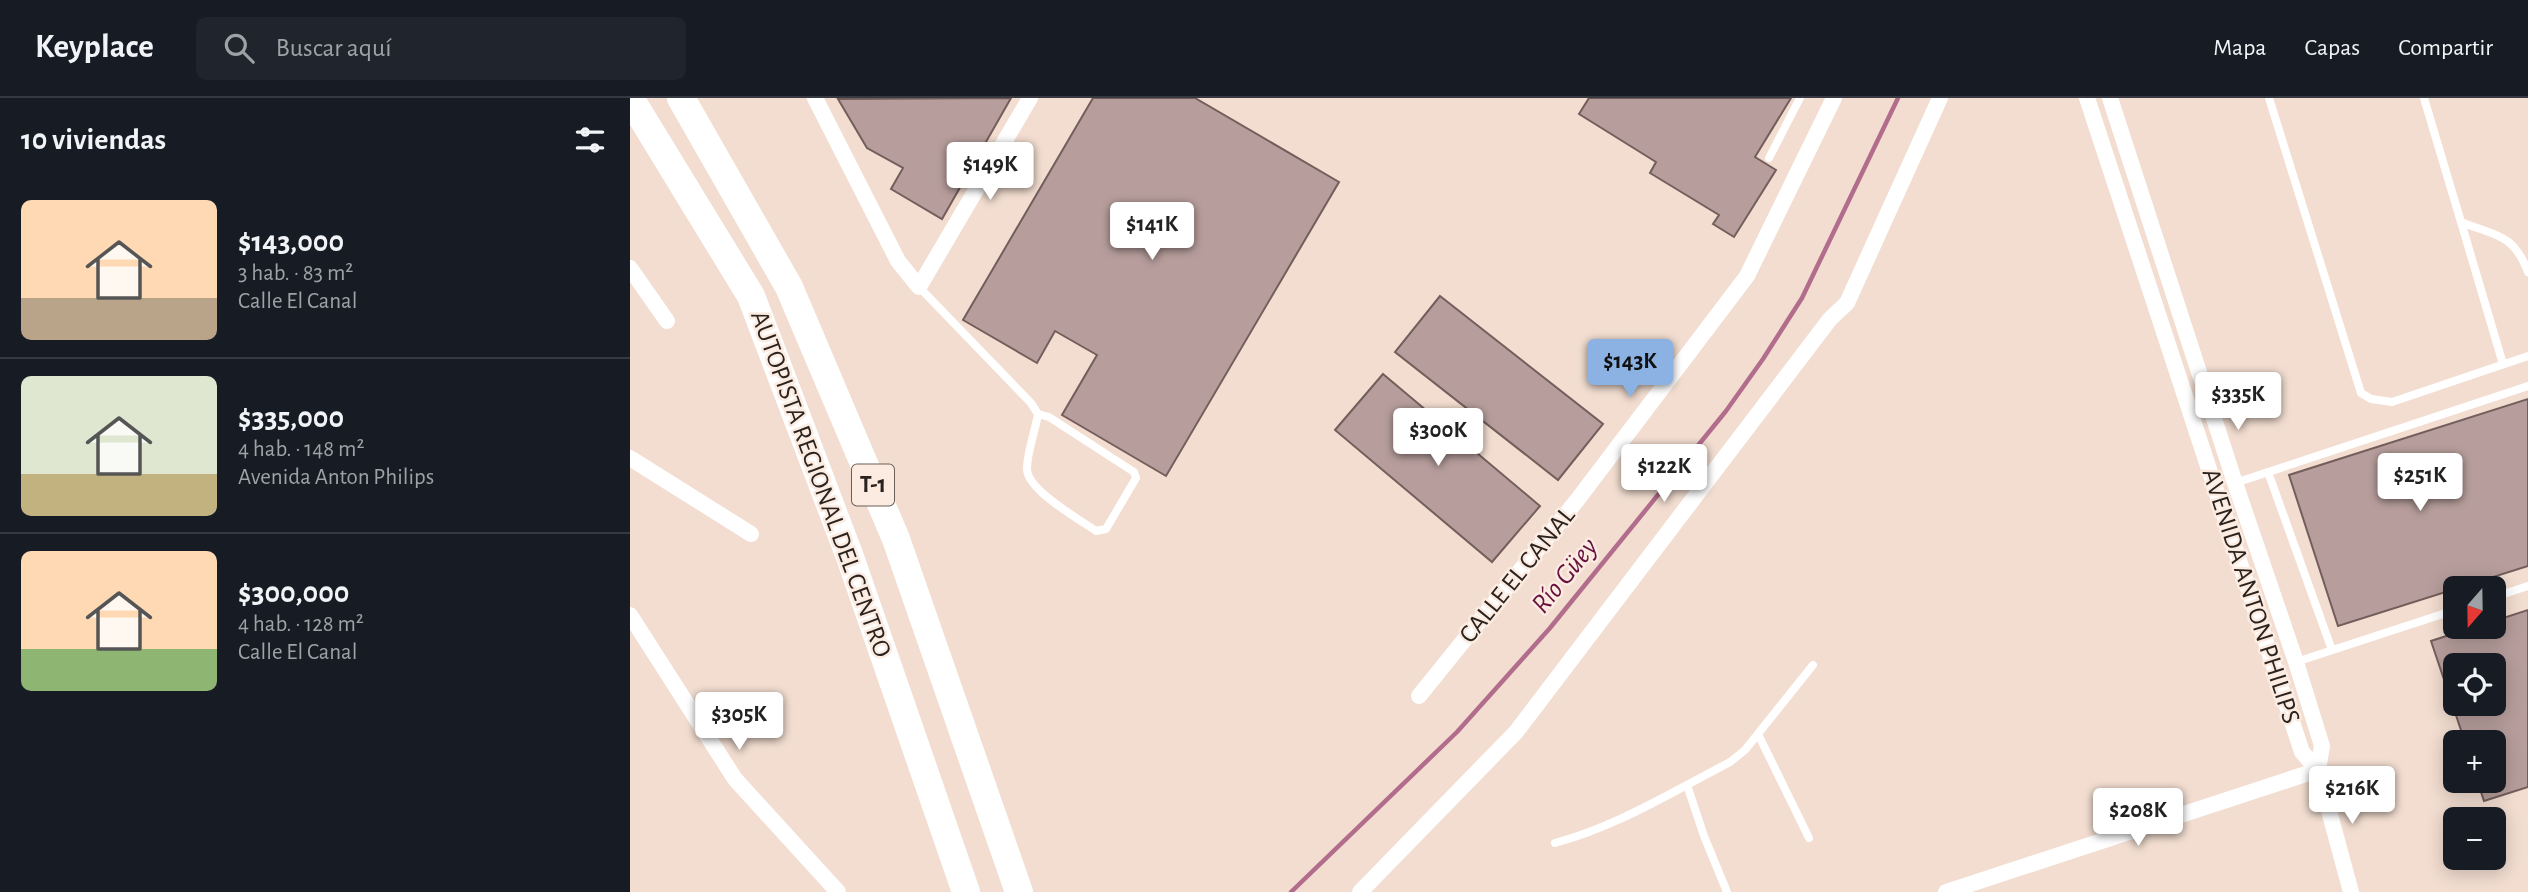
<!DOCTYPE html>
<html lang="es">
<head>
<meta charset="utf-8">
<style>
  :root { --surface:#171b24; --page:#20242c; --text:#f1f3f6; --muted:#9ea1a6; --line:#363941; --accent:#8cb2e3 }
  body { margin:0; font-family:"Alegreya Sans",sans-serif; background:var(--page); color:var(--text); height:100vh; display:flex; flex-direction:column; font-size:26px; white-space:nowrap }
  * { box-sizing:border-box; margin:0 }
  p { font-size:23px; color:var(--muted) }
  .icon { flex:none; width:38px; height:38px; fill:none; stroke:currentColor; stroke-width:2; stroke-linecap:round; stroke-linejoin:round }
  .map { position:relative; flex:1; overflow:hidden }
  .panel { display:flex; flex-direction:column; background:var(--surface); width:630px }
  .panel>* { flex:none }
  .needle { width:46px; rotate:200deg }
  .controls { position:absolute; left:1813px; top:478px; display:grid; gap:14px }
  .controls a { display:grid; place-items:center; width:63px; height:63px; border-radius:10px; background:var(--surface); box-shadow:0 4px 18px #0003; font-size:35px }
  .price { position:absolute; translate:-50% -60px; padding:0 16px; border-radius:7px; background:#fff; color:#222; font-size:23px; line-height:46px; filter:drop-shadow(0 2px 4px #0008) }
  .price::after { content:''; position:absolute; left:50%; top:42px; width:21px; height:16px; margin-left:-10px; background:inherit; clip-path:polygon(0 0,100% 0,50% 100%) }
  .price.active { background:var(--accent); color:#111 }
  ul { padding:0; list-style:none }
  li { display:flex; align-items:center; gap:21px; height:175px; padding:0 21px }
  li+li { border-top:2px solid var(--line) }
  li span { display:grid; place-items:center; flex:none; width:196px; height:140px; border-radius:10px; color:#555 }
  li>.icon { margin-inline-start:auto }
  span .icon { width:84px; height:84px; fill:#fffc; stroke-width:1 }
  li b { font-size:30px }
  h2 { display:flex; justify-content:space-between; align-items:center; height:84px; padding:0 21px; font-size:30px }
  header { display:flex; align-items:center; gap:42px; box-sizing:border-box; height:98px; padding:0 35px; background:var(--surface); border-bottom:2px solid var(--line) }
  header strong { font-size:33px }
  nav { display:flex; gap:38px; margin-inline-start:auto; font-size:24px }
  .search { width:490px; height:63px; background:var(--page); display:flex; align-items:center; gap:18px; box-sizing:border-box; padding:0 24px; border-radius:10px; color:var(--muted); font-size:26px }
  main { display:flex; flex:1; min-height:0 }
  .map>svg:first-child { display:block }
</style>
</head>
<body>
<header>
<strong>Keyplace</strong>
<div class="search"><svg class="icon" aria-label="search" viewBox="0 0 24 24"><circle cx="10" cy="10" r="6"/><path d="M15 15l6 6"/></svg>Buscar aquí</div>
<nav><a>Mapa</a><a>Capas</a><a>Compartir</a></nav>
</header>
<main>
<section class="panel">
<h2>10 viviendas<svg class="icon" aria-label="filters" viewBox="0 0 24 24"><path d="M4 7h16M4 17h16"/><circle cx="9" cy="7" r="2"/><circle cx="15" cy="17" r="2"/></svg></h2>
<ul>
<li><span style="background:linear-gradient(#ffd9b3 70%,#b9a48a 0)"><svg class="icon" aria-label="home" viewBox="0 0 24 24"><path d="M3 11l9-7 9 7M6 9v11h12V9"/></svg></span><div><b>$143,000</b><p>3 hab. · 83 m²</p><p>Calle El Canal</p></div></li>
<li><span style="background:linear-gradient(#dfe7d0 70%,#c2b280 0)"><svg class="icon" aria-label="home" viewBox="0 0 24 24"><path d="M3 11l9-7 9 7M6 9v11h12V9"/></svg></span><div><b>$335,000</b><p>4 hab. · 148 m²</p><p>Avenida Anton Philips</p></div></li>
<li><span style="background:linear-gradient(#ffd9b3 70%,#8fb573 0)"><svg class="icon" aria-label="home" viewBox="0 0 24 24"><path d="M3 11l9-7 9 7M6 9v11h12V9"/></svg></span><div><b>$300,000</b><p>4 hab. · 128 m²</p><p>Calle El Canal</p></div></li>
</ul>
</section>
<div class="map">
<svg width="1898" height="794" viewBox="0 0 1898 794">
  <rect width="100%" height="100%" fill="#f2ddd0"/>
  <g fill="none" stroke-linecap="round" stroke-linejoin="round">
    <polyline stroke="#b36d8c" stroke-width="4.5" points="661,794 827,634 920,530 1096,313 1133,261 1172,200 1268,0"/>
  </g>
  <g fill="#b79e9c" stroke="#745e5c" stroke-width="2" fill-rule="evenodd">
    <polygon points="381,0 312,121 261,91 273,70 237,50 208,1"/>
    <polygon points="463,0 565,0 709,84 536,378 432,317 467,257 425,233 407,265 333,222"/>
    <polygon points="959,0 1161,0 1125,59 1146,72 1104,139 1083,126 1089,117 1020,75 1026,64 949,16"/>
    <polygon points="810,198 973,326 928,382 765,254"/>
    <polygon points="753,276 910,408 862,464 705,332"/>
    <polygon points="1898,301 1898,468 1708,528 1659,377"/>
    <path d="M1898,512V689L1854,703L1847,682H1864V644H1835L1801,543L1847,528H1864V523ZM1825,567H1864V606H1825Z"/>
  </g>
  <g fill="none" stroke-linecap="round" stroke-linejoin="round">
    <g stroke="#fff" stroke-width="8">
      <polyline points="1639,0 1731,295 1741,301 1762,304 1898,258"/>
      <path d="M1794,0L1831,124C1866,138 1883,135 1898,174"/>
      <polyline points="1139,60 1170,0"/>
      <polyline points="1831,124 1873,266"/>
      <path d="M289,189L401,305L408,316C405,334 397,354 397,371C397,392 449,421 466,433L476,431L506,380L504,374L419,319L408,316"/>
      <polyline points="1638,374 1702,552"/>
      <polyline points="1605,385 1898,288"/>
      <polyline points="1864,499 1898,488"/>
      <polyline points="1666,564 1825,512"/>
      <polyline points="1129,638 1179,740"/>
      <polyline points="1057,687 1100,664 1115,652 1183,567"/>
      <path d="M925,745C973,732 1014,710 1057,687L1074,738L1097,794"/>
    </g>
    <g stroke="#fff" stroke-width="16">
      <polyline points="185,0 268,163 289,189 400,0"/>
      <polyline points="1457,0 1672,654 1688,672"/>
      <polyline points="1480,0 1605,385 1666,564 1692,648 1688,672 1721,794"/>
      <polyline points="0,170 37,223"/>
      <polyline points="0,360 121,436"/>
      <polyline points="0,517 105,681 208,794"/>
      <polyline points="789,598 948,401 1117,178 1204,0"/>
      <polyline points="730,794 886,634 1200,221 1217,205 1310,0"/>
      <polyline points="1316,794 1688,672"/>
    </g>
    <g stroke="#fff" stroke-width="28">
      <polyline points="0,0 121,198 220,459 336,794"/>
      <polyline points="51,0 159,189 266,441 389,794"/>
    </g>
  </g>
  <g text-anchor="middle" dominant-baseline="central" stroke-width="5" stroke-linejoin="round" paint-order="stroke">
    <rect fill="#fcebe0" stroke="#6a5f59" stroke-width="2" x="222" y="366.5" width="42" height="41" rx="5"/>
    <g font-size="24" font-weight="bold" fill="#2b231f">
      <text x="243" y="387">T-1</text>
    </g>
    <g font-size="26" fill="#2b231f" stroke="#fcebe0">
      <text transform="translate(191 386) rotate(70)">AUTOPISTA REGIONAL DEL CENTRO</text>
      <text transform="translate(887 477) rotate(-51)">CALLE EL CANAL</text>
      <text transform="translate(1621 498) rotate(72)">AVENIDA ANTON PHILIPS</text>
    </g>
    <g font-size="28" font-style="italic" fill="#661040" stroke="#fcebe0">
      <text transform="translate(935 478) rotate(-51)">Río Güey</text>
    </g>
  </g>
</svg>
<div class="controls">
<a><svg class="needle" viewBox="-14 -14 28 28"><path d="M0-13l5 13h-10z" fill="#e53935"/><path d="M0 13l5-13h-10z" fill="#9ea1a6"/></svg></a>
<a><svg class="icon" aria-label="locate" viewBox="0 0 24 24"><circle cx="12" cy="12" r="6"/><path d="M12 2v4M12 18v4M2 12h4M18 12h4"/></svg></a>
<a>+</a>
<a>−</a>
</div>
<b class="price" style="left:360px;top:104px">$149K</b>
<b class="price" style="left:522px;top:164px">$141K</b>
<b class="price active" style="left:1000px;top:301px">$143K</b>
<b class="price" style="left:1608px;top:334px">$335K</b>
<b class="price" style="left:808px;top:370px">$300K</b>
<b class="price" style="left:1034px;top:406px">$122K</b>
<b class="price" style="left:1790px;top:415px">$251K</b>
<b class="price" style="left:109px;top:654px">$305K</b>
<b class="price" style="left:1722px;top:728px">$216K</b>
<b class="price" style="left:1508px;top:750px">$208K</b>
</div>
</main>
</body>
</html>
